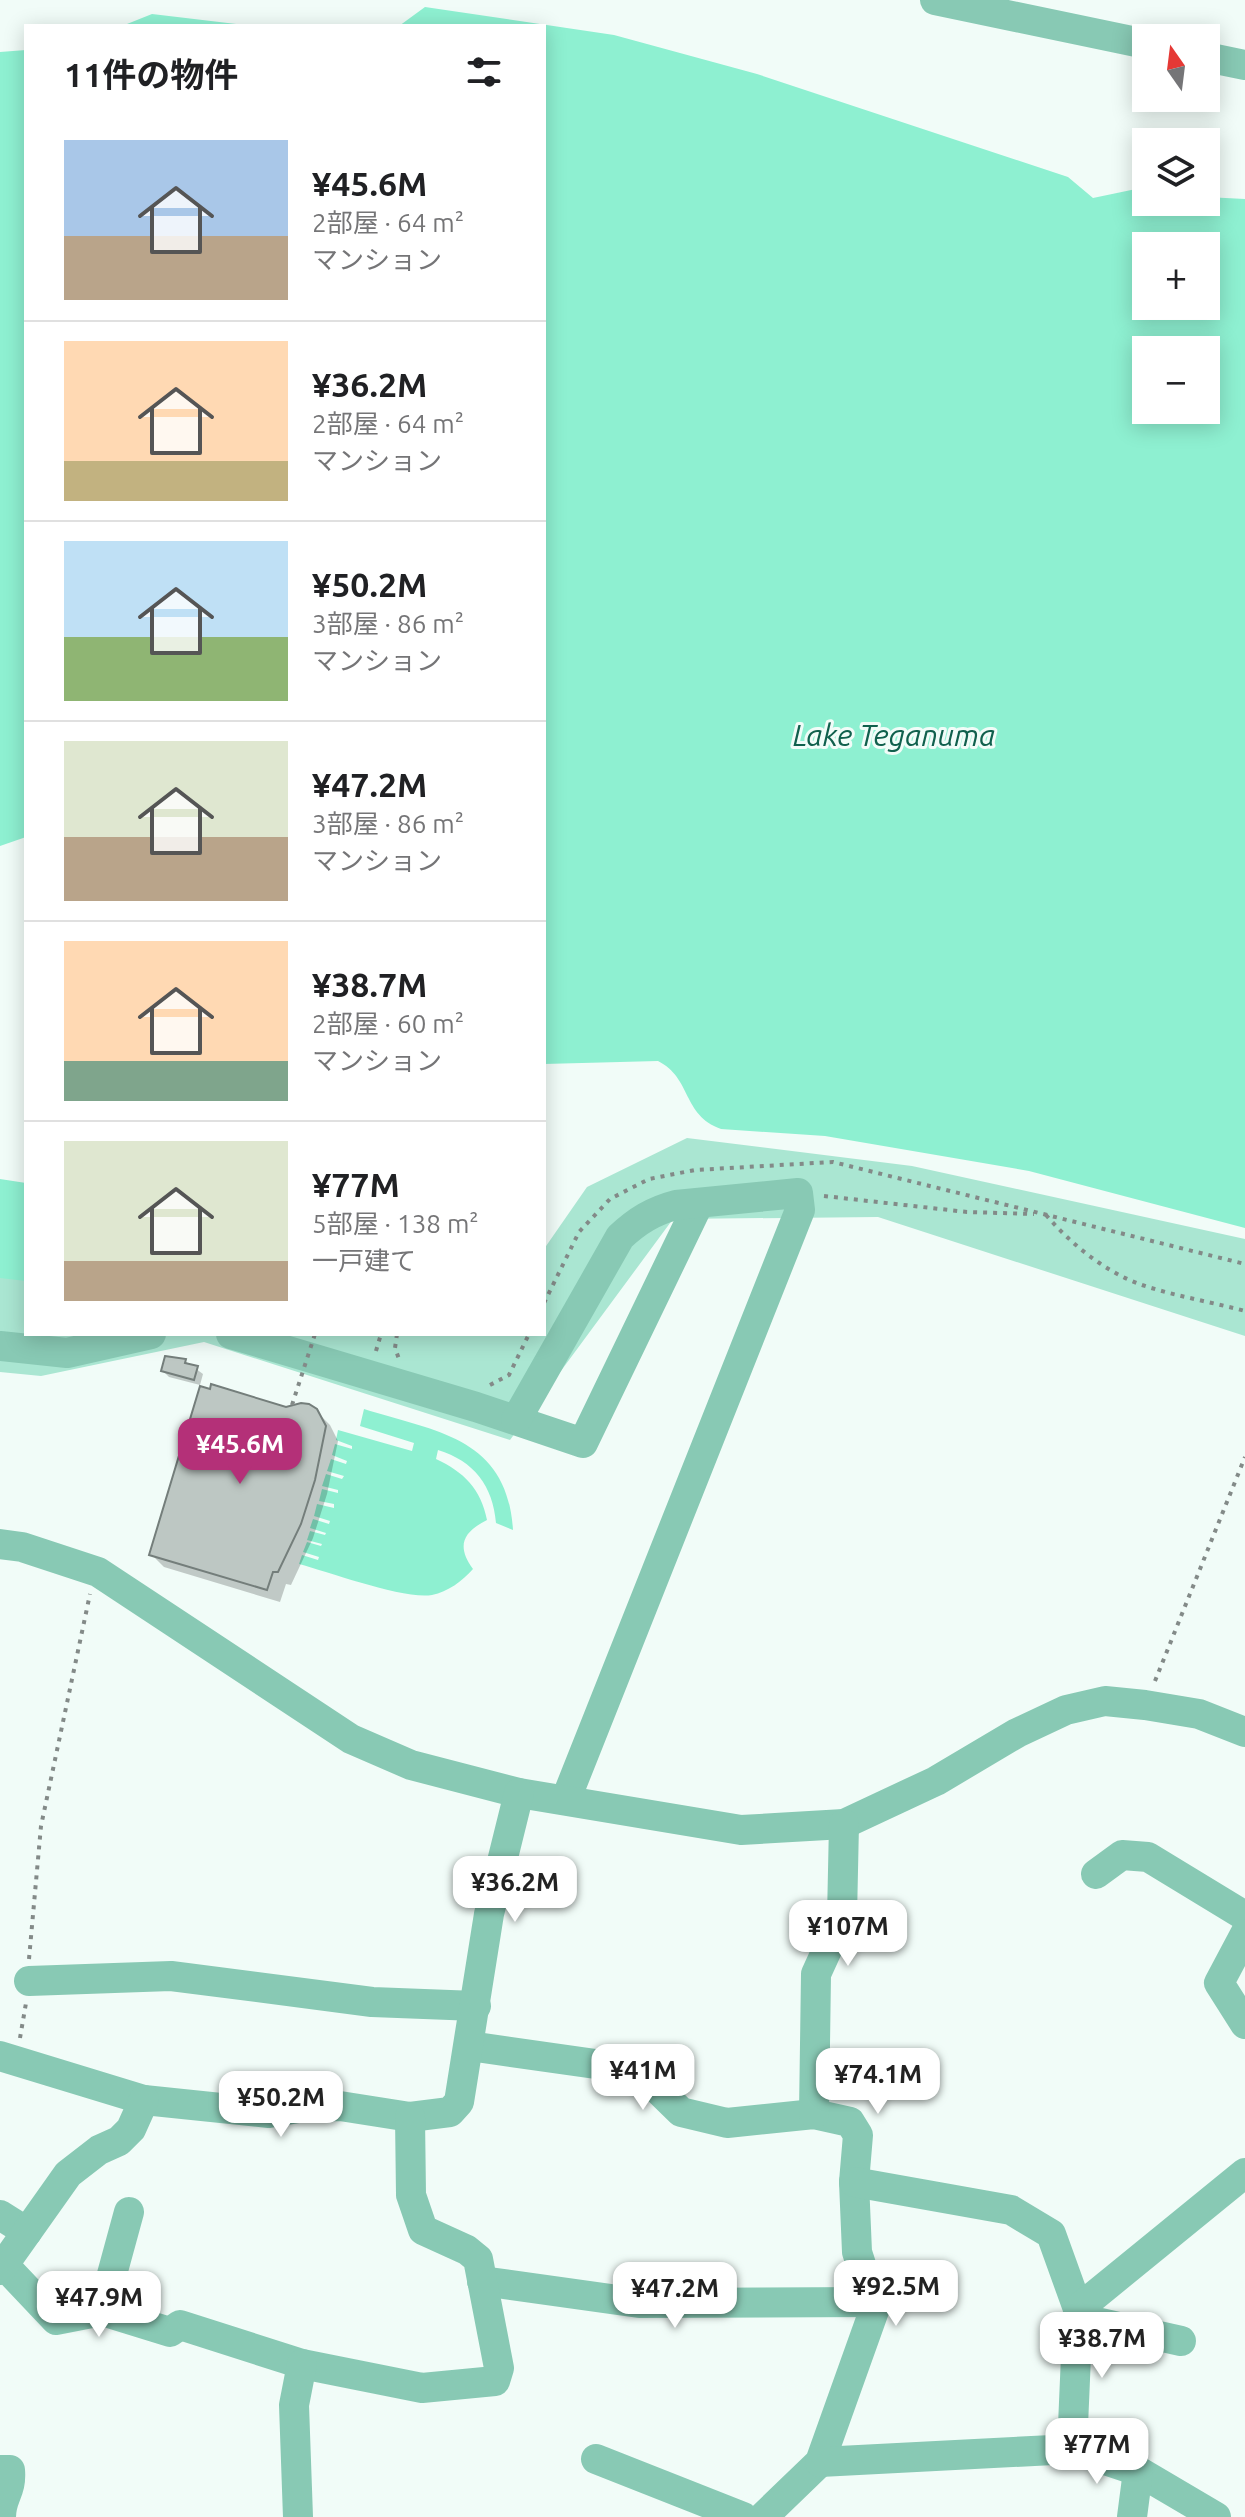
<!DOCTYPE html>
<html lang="ja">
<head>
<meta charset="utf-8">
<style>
  :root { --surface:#fff; --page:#f2f2f2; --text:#202124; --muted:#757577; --line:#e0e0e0; --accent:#b43078 }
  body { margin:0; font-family:Ubuntu,"Noto Sans JP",sans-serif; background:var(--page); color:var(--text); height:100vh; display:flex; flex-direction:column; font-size:30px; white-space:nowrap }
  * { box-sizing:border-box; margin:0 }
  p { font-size:26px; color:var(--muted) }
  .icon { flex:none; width:44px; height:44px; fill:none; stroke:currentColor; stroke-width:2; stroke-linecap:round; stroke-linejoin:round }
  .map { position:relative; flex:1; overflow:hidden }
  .details { position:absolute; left:24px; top:24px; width:522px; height:1312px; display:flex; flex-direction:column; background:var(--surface); border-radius:0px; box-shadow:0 4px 20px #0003 }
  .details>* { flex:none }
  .needle { width:52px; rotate:346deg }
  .controls { position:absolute; left:1132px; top:24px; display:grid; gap:16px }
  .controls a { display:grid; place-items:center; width:88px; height:88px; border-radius:0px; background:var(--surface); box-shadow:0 4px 20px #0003; font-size:40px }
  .price { position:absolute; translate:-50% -68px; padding:0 18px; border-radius:16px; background:#fff; color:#222; font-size:26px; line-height:52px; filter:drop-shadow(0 2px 4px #0008) }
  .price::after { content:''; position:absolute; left:50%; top:48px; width:24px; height:18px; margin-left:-12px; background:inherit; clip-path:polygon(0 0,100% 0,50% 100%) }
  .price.selected { background:var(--accent); color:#fff }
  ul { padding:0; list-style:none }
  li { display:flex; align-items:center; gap:24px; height:200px; padding:0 40px }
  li+li { border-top:2px solid var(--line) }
  li span { display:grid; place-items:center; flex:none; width:224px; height:160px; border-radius:0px; color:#555 }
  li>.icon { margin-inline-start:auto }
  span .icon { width:96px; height:96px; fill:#fffc; stroke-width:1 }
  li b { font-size:34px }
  h2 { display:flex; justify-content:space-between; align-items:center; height:96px; padding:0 40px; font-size:34px }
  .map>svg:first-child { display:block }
</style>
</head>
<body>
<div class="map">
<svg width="1245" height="2517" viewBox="0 0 1245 2517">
  <rect width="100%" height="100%" fill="#f1fcf8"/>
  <polygon fill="#aae6d2" points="687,1138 912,1166 1245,1239 1245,1336 878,1217 673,1219 510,1440 204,1342 41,1376 0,1372 0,1254 26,1248 26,1334 544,1334 544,1249 587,1187"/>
  <g fill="#8ef0d1" fill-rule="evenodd">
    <path d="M425,7L614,35L757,74L1068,177L1093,198L1136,189L1146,190V202H1206V197L1245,199V1228L1029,1171L825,1136L721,1129C682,1115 692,1078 658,1061L544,1064V26H399ZM1206,246V306H1146V246ZM1146,350H1206V410H1146Z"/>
    <polygon points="152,14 253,26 122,26"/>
    <polygon points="26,50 26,837 0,846 0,52"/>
    <polygon points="0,1179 26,1183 26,1281 0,1278"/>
    <path d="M364,1409C437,1432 507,1437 513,1530L496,1523C493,1486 474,1461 438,1450L436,1459C464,1472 481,1489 487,1520C463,1532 456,1546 473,1569C462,1581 448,1592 432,1595C405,1600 329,1572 299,1564L302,1555L318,1560L319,1557L303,1552L307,1542L321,1546L322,1544L307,1540L310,1531L325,1535L326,1533L310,1528L313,1519L329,1524L330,1521L314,1516L317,1504L334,1508V1504L319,1501L322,1489L338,1493V1490L322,1486L326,1474L342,1479L344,1476L327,1471L331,1459L346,1464L347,1461L332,1455L335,1444L352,1449V1446L336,1440L338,1430L412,1451L414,1443L360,1426Z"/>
  </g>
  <g fill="#0003">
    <polygon points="185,1361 203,1374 200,1385 169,1377 163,1371"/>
    <polygon points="286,1409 316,1411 330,1425 338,1441 327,1494 313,1538 291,1585 286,1584 280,1602 164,1567 151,1554"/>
  </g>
  <g fill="#bdc7c3" stroke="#747e7b" stroke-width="2">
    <polygon points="165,1356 186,1359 185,1363 198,1366 194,1380 161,1371"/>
    <polygon points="211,1384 286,1407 301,1403 309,1404 317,1409 326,1426 315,1480 301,1524 278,1572 273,1572 267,1590 149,1555 200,1386 210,1389"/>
  </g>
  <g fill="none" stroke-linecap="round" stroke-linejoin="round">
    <g stroke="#838a88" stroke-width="4" stroke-dasharray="4 6" stroke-linecap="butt">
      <polyline points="824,1196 967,1212 1034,1214"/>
      <path d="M1046,1215C1071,1244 1105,1272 1142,1285C1175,1296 1211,1302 1245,1311"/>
      <polyline points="544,1303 579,1232 610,1199 649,1179 695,1170 833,1162 1245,1264"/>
      <polyline points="397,1334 395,1348 399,1359"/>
      <polyline points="376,1351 381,1334"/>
      <polyline points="490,1385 509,1375 529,1334"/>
      <polyline points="1155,1681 1245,1457"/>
      <polyline points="29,1959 41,1826 90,1594"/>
      <polyline points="20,2038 26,2003"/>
    </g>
    <g stroke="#88c9b4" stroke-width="30">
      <polyline points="935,0 1146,44"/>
      <polyline points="1206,57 1245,65"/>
      <polyline points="231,1334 476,1407 583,1443 699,1203"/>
      <polyline points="0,1346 67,1353 151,1334"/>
      <path d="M516,1420L620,1237C637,1221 653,1211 676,1205L798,1193L800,1210L566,1799"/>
      <polyline points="0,1544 22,1547 98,1572 351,1739 411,1765 519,1793 741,1830 844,1824 936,1781 1017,1733 1066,1710 1105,1701 1145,1705 1199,1714 1245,1732"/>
      <polyline points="1096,1874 1122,1855 1148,1857 1245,1916"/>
      <polyline points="1245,1934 1219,1983 1245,2024"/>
      <polyline points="29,1981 171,1976 372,2002 476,2006"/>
      <polyline points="469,2046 638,2070 681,2112 727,2123 814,2114 850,2122 858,2135 854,2182 857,2252 875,2308 820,2462 763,2517"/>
      <polyline points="0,2056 144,2100 269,2113 304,2107 340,2106 410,2117 450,2112 459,2102 489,1914 519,1793"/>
      <polyline points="814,2114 816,1974 842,1917 844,1824"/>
      <polyline points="854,2182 1011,2210 1051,2234 1078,2309 1072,2449"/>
      <polyline points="0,2215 27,2232"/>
      <polyline points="4,2265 56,2320 102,2311 129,2212"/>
      <polyline points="0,2270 68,2174 99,2150 119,2141 131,2129 144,2100"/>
      <polyline points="482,2281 639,2303 873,2302"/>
      <polyline points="1078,2309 1245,2173"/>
      <polyline points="102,2311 170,2332 180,2325 302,2364 422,2388 495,2381 499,2368 478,2259 467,2250 423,2230 411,2195 410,2117"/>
      <polyline points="1078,2318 1181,2341"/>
      <polyline points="596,2459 743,2517"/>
      <polyline points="820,2462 1072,2449 1138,2471 1216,2517"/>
      <path d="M0,2470H10C12,2493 1,2496 1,2517"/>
      <polyline points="298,2517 294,2405 302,2364"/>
      <polyline points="1132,2517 1138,2471"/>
    </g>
    <polyline stroke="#838a88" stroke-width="4" stroke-dasharray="4 6" stroke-linecap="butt" points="292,1405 315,1334"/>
  </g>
  <g text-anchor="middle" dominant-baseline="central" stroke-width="6" stroke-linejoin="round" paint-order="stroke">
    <g font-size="30" font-style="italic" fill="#10604d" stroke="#f1fcf8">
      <text x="894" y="735">Lake Teganuma</text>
    </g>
  </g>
</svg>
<div class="controls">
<a><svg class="needle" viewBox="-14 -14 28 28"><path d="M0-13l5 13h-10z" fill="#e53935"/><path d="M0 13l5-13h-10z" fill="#757577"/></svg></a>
<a><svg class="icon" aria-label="layers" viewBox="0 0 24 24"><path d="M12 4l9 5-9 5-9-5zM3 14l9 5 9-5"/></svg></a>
<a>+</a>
<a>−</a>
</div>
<b class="price selected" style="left:240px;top:1486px">¥45.6M</b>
<b class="price" style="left:515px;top:1924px">¥36.2M</b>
<b class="price" style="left:848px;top:1968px">¥107M</b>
<b class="price" style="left:643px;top:2112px">¥41M</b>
<b class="price" style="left:878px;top:2116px">¥74.1M</b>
<b class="price" style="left:281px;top:2139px">¥50.2M</b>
<b class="price" style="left:896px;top:2328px">¥92.5M</b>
<b class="price" style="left:675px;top:2330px">¥47.2M</b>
<b class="price" style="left:99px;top:2339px">¥47.9M</b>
<b class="price" style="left:1102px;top:2380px">¥38.7M</b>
<b class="price" style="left:1097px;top:2486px">¥77M</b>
<section class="details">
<h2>11件の物件<svg class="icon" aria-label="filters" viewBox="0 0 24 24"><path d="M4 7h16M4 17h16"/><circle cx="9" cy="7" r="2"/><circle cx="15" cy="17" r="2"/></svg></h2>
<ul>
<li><span style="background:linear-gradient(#a9c7e8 60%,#b9a48a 0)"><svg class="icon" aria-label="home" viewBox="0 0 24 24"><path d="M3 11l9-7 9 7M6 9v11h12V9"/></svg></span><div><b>¥45.6M</b><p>2部屋 · 64 m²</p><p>マンション</p></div></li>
<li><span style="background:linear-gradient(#ffd9b3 75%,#c2b280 0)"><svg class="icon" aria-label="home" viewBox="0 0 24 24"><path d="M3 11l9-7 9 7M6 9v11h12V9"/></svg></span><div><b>¥36.2M</b><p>2部屋 · 64 m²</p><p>マンション</p></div></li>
<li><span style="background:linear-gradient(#bfe0f5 60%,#8fb573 0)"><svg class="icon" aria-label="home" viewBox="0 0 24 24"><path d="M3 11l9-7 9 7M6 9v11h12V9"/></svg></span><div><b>¥50.2M</b><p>3部屋 · 86 m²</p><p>マンション</p></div></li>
<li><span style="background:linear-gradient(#dfe7d0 60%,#b9a48a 0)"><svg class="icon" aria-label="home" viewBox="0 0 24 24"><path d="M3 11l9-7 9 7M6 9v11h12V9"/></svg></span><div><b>¥47.2M</b><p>3部屋 · 86 m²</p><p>マンション</p></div></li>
<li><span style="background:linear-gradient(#ffd9b3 75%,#7fa58c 0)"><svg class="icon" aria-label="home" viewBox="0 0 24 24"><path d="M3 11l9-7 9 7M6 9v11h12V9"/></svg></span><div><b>¥38.7M</b><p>2部屋 · 60 m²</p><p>マンション</p></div></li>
<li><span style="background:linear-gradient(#dfe7d0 75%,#b9a48a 0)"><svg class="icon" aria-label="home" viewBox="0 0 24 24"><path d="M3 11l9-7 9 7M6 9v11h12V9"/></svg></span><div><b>¥77M</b><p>5部屋 · 138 m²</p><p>一戸建て</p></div></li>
</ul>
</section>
</div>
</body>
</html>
